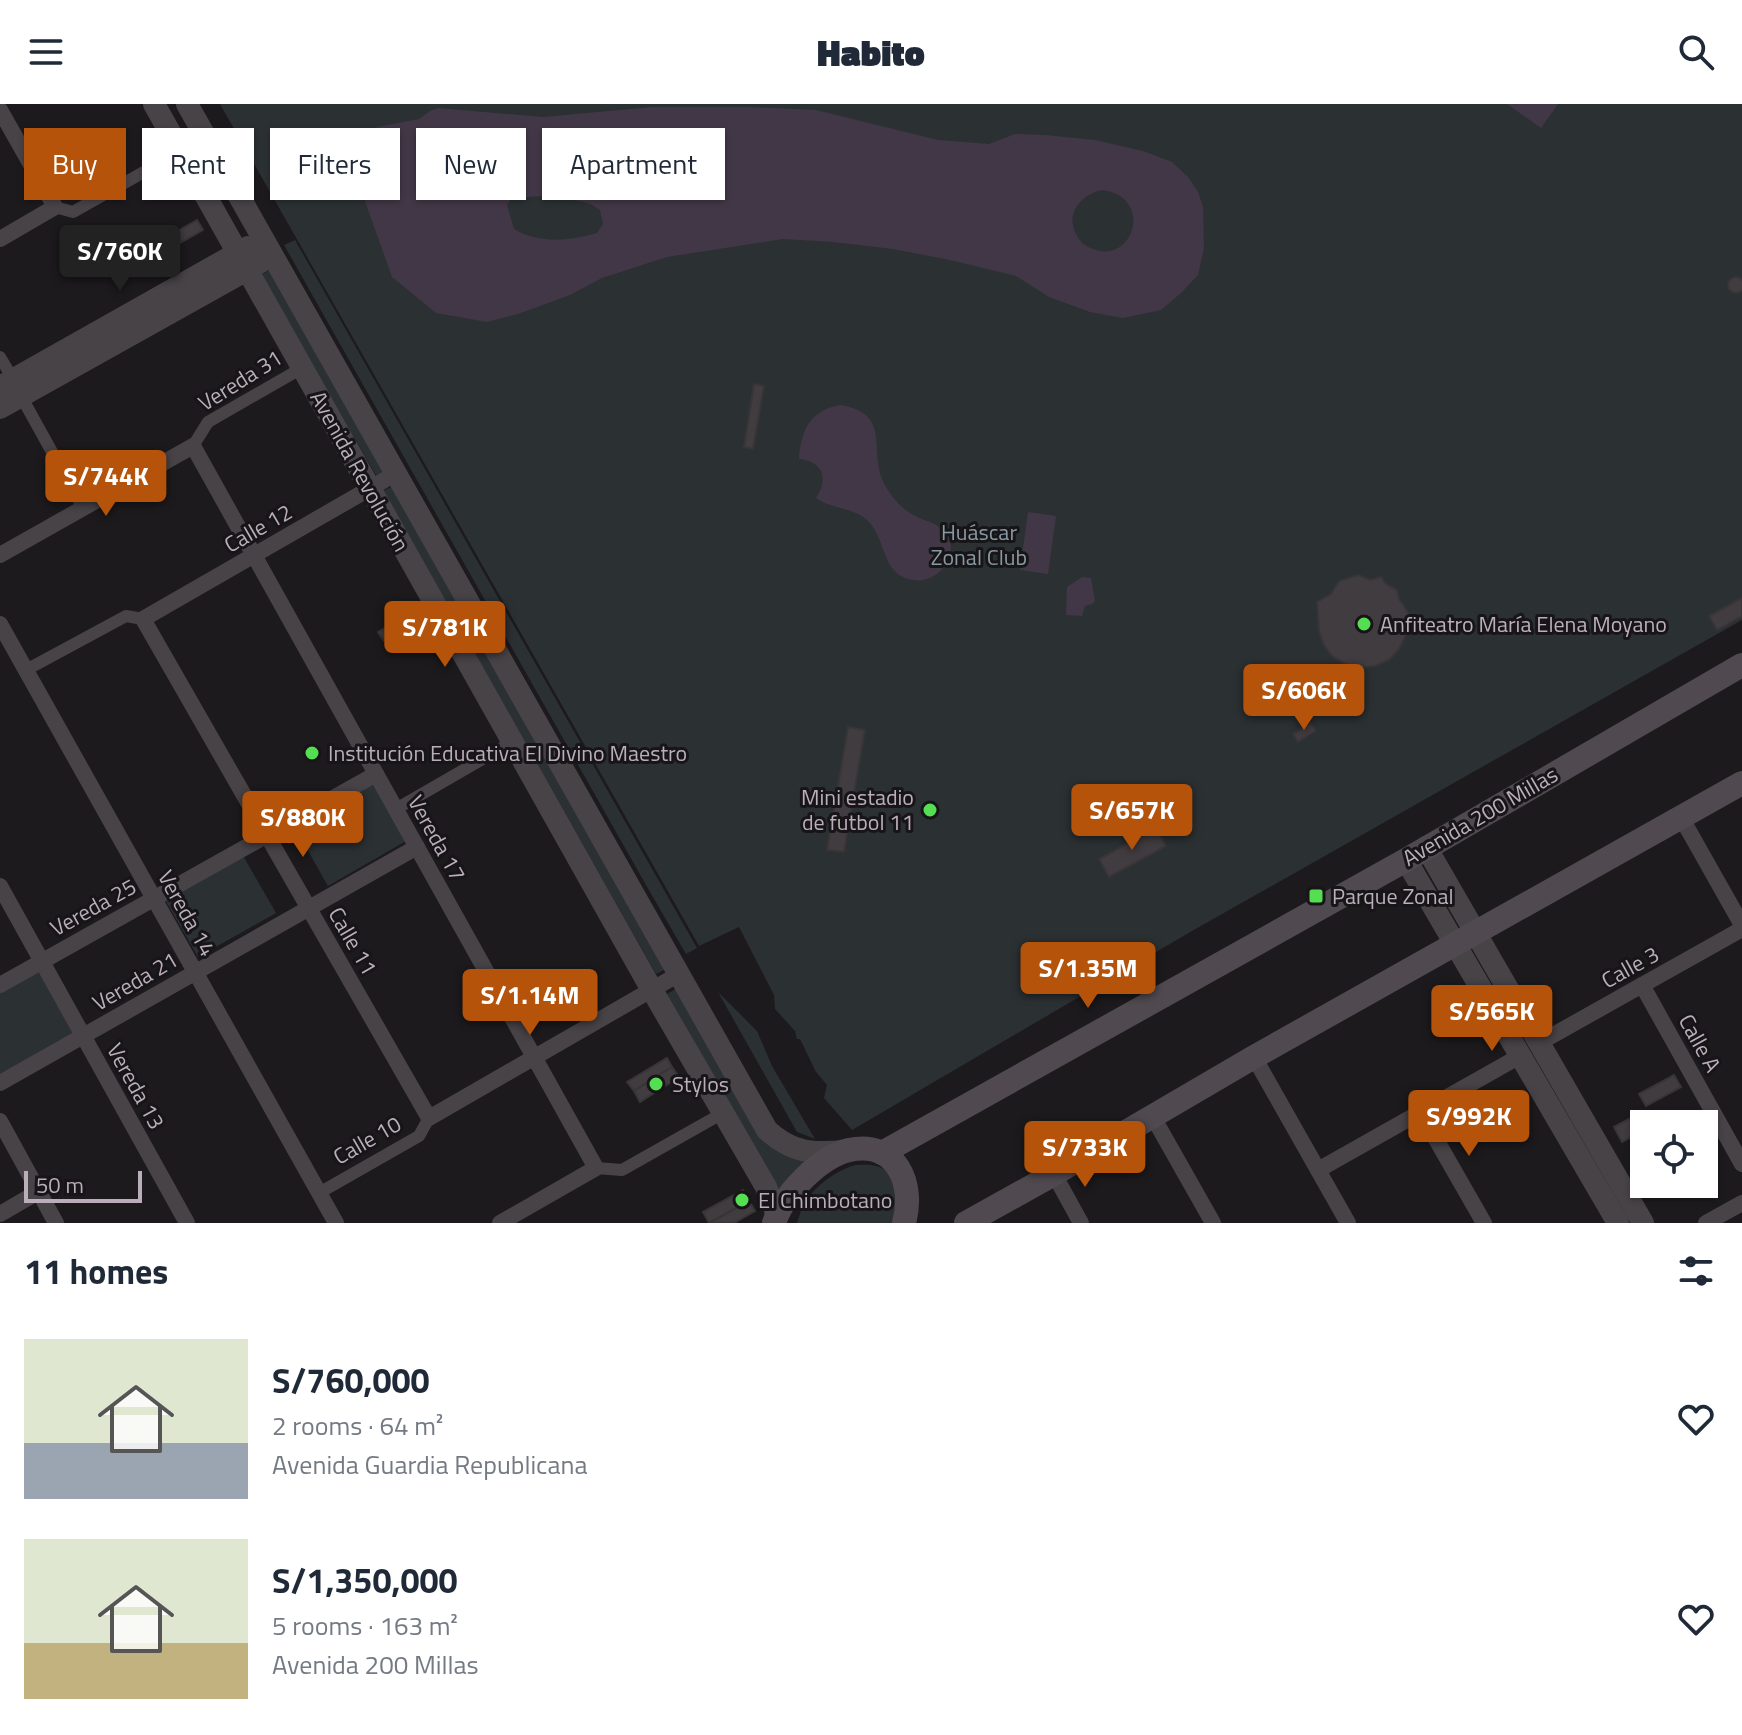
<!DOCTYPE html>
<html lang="en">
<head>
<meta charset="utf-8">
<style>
  :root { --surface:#fff; --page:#f2f2f3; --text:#1f2937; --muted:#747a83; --accent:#b45309 }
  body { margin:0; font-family:"Titillium Web",sans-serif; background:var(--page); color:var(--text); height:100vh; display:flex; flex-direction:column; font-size:30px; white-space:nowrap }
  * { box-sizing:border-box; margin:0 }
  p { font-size:26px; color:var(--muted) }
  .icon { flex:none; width:44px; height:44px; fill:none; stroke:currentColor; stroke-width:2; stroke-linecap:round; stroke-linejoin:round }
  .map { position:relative; height:1119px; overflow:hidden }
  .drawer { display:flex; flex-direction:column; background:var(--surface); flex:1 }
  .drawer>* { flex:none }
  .hud { position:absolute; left:24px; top:24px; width:800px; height:72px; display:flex; gap:16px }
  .fabs { position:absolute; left:1630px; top:1006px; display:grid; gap:16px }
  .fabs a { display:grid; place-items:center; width:88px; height:88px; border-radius:0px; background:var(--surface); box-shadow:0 2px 6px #0004; font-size:40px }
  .scale { position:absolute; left:24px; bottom:20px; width:118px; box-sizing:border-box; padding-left:8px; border:4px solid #baaeba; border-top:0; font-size:22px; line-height:28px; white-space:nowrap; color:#baaeba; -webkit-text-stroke:6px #171517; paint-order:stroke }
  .price { position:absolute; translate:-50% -68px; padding:0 18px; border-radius:8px; background:var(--accent); color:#fff; font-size:26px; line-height:52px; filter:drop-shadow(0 2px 4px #0008) }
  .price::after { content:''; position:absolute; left:50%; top:48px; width:24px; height:18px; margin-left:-12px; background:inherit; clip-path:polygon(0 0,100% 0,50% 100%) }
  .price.selected { background:#222; color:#fff }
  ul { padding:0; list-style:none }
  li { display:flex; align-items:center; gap:24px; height:200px; padding:0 24px }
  li span { display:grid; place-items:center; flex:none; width:224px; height:160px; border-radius:0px; color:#555 }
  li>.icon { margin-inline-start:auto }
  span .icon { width:96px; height:96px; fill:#fffc; stroke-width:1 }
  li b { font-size:34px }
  h2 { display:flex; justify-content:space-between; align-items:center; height:96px; padding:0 24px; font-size:34px }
  .pill { padding:0 28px; border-radius:0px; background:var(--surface); box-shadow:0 2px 6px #0004; font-size:28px; line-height:72px }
  .pill.selected { background:var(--accent); color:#fff }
  header { display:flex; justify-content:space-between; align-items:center; height:104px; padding:0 24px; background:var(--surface); font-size:36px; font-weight:800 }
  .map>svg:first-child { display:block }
</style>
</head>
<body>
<header><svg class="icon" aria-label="menu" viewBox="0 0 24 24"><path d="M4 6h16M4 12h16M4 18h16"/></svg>Habito<svg class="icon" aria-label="search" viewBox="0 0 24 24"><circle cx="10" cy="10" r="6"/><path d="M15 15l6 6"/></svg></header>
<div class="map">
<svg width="1742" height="1119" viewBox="0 0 1742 1119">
  <rect width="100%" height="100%" fill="#1c1a1c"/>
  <g fill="#2b3033">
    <polygon points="220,0 1742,0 1742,516 1192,827 852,1026 824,994 827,981 816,968 800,935 797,935 795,927 775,905 774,891 739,823 699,842"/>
    <polygon points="295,136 697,844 686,850 646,781 284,141"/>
    <polygon points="272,165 388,367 377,373 261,171"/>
    <polygon points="395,381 668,864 656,870 383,387"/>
    <polygon points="372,678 406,737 328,782 294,722"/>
    <polygon points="242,750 276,809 198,853 164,794"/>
    <polygon points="40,864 76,927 0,970 0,887"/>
    <polygon points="679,883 784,1047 807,1059 778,1088 667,890"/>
    <polygon points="718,888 757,927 772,962 815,1035 797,1028"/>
    <path d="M856,1061C901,1057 898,1086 893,1119H797C799,1113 801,1106 804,1100C815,1082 836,1066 856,1061Z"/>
  </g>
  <g fill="#423746" fill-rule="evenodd">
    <polygon points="1507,0 1558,0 1541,24"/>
    <path d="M652,3H750L816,6L938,36L989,40L1015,30L1046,31L1095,36L1143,47L1172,58L1188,73L1198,88L1203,103L1204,144L1198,171L1181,189L1161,206L1123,214L1090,208L1049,193L1016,172L950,156L893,145L833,138L783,135L667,153L602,174L570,191L518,210L487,218L436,209L392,173L366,100L359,62L370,33L377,23L419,15L430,7L438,4L543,13ZM1102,86C1155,93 1133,161 1093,145C1084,142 1078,136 1075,128C1066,107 1083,90 1102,86ZM544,92C564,97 583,93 600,106L603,120L597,129C569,137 540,140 514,125L507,101L512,94Z"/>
    <path d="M841,301C891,310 869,343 883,377C888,389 899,402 910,409C919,415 930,417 938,422C958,436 953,460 934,472C924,477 916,478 905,474C883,465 885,437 870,419C856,403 833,406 816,394C829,375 823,357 799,355C801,326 810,306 841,301Z"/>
    <polygon points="1028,408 1056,412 1048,470 1020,466"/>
    <polygon points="1082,473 1091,474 1095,497 1092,500 1085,502 1082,512 1066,511 1067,483"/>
  </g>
  <g fill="#413c40" stroke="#383537" stroke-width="2">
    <polygon points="197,116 203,126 162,149 157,139"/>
    <circle cx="1736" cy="181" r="8"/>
    <polygon points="754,280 764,282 753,345 744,343"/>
    <polygon points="1358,471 1370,476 1381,473 1386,480 1397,486 1399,495 1413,516 1399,545 1389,556 1375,562 1360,564 1346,560 1333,553 1324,541 1319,527 1317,498 1331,490 1339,477"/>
    <polygon points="1742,494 1742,512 1717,526 1709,512"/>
    <polygon points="416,506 421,516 384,537 378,528"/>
    <polygon points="1311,619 1316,627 1298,638 1293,630"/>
    <polygon points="848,623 865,626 844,748 827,746"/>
    <polygon points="1156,724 1166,742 1109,773 1099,755"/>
    <polygon points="667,954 672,963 634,987 627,978"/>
    <polygon points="672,963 679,973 640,998 634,987"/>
    <polygon points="1674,971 1681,983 1646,1002 1639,990"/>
    <polygon points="1642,1008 1649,1020 1644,1020 1644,1026 1622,1038 1614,1023"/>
    <polygon points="743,1086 749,1097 709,1119 703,1108"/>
    <polygon points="749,1097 755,1107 734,1119 710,1119"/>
  </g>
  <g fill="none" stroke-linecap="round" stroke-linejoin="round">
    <g stroke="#484347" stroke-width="12">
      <polyline points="55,103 73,108 181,47"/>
      <polyline points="0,253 13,275"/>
      <polyline points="21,292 83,404"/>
      <polyline points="193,342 208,318 302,264"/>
      <polyline points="26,566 126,512 143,515"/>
      <polyline points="396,705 512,638"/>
      <polyline points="596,1064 622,1066 723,1009"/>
      <polyline points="319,1089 419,1032 429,1014"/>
    </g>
    <g stroke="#484347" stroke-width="16">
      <polyline points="0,6 55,103 0,135"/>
      <polyline points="395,370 143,515 429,1014 679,870"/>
      <polyline points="0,451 193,342 596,1064 500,1119"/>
      <polyline points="0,520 336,1119"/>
      <polyline points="1681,713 1742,821"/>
      <polyline points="0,782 187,1119"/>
      <polyline points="0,881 376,670"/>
      <polyline points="1642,881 1742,1060"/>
      <polyline points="1539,939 1742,825"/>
      <polyline points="1254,953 1348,1119"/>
      <polyline points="0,979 417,743"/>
      <polyline points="1421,1009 1484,1119"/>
      <polyline points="1153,1013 1213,1119"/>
      <polyline points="0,1017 56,1119"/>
      <polyline points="1318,1066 1520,952"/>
      <polyline points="1054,1070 1081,1119"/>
      <polyline points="0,1110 38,1088"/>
      <polyline points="1706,1119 1742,1099"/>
    </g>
    <g stroke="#484347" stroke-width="22">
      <polyline points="154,0 652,886 766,1083 777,1111"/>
      <path d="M187,0L767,1026C792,1049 813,1050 845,1047"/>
      <polyline points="0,283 248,143"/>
      <polyline points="0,304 261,158"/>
      <polyline points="1426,743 1643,1119"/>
      <polyline points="1406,756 1618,1119"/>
    </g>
    <g stroke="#504a50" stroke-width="24">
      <polyline points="882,1049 1406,756 1742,561"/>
      <path d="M774,1119C783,1091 819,1053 849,1046C896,1036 915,1079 904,1119"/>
      <polyline points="966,1119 1054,1070 1254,953 1742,679"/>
    </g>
  </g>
  <g fill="#54de51" stroke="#171517" stroke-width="3">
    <circle cx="1364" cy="520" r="8"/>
    <circle cx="312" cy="649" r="8"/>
    <circle cx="930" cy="706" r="8"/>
    <rect x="1308" y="784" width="16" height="16" rx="4"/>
    <circle cx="656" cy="980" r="8"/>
    <circle cx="742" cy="1096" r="8"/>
  </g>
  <g text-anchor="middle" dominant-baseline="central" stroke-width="6" stroke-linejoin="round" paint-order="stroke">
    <g font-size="22" fill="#baaeba" stroke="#171517">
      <text transform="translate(240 276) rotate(-32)">Vereda 31</text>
      <text transform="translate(360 367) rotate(61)">Avenida Revolución</text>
      <text transform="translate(258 424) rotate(-30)">Calle 12</text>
      <text transform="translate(1480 712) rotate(-30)">Avenida 200 Millas</text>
      <text transform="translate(437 734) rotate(61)">Vereda 17</text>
      <text transform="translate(93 803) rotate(-29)">Vereda 25</text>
      <text transform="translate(187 809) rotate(61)">Vereda 14</text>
      <text transform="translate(353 837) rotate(60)">Calle 11</text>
      <text transform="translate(1630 863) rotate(-29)">Calle 3</text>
      <text transform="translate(135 877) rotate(-30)">Vereda 21</text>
      <text transform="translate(1700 939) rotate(61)">Calle A</text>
      <text transform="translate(136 982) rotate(61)">Vereda 13</text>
      <text transform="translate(367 1036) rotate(-30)">Calle 10</text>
    </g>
    <g font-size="22" fill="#8899a3" stroke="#171517">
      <text x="979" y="428">Huáscar<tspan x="979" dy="25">Zonal Club</tspan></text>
    </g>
    <g font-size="22" fill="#baaeba" stroke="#171517" text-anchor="start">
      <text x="1380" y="520">Anfiteatro María Elena Moyano</text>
      <text x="328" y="649">Institución Educativa El Divino Maestro</text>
      <text x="914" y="693" text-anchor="end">Mini estadio<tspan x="914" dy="25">de futbol 11</tspan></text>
      <text x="1332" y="792">Parque Zonal</text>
      <text x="672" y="980">Stylos</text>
      <text x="758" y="1096">El Chimbotano</text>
    </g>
  </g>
</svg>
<div class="fabs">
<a><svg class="icon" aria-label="locate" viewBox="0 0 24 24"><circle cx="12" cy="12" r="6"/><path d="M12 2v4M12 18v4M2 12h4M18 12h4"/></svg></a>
</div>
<div class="scale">50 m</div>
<b class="price selected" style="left:120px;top:189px">S/760K</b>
<b class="price" style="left:106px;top:414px">S/744K</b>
<b class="price" style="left:445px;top:565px">S/781K</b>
<b class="price" style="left:1304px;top:628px">S/606K</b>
<b class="price" style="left:1132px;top:748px">S/657K</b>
<b class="price" style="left:303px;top:755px">S/880K</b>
<b class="price" style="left:1088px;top:906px">S/1.35M</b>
<b class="price" style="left:530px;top:933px">S/1.14M</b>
<b class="price" style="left:1492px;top:949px">S/565K</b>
<b class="price" style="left:1469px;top:1054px">S/992K</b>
<b class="price" style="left:1085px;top:1085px">S/733K</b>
<div class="hud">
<a class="pill selected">Buy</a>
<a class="pill">Rent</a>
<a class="pill">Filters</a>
<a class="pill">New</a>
<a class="pill">Apartment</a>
</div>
</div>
<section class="drawer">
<h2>11 homes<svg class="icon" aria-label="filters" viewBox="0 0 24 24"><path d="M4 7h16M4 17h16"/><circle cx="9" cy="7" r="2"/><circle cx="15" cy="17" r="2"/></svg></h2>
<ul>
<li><span style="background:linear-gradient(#dfe7d0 65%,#9aa5b1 0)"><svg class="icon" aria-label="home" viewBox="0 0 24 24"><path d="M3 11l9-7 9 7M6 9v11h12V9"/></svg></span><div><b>S/760,000</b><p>2 rooms · 64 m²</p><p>Avenida Guardia Republicana</p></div><svg class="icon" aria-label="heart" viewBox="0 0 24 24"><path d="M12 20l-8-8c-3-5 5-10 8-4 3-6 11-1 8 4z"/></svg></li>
<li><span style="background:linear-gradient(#dfe7d0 65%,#c2b280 0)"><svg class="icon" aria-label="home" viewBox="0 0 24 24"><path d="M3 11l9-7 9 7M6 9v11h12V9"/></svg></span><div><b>S/1,350,000</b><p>5 rooms · 163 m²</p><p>Avenida 200 Millas</p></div><svg class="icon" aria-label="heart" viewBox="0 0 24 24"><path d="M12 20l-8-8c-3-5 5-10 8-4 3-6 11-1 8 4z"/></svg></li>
</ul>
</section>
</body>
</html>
